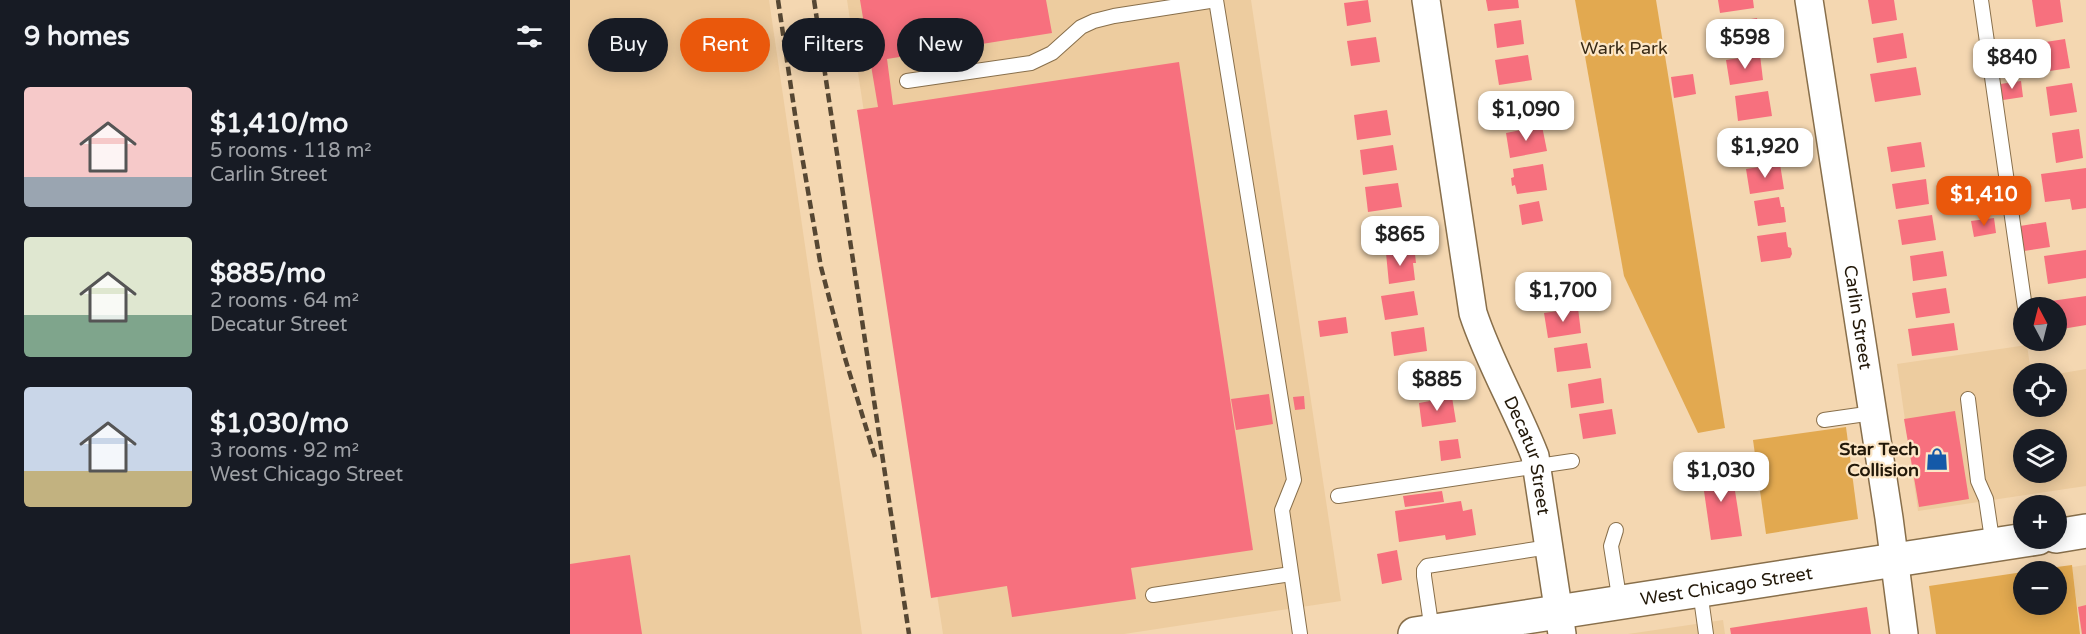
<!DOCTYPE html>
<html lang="en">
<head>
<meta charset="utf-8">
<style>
  :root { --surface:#171b24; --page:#20242c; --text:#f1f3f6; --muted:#9ea1a6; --accent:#ea580c }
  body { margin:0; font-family:"Varela Round",sans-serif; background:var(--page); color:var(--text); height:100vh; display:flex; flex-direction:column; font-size:22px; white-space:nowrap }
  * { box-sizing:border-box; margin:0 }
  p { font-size:20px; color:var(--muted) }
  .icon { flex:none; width:33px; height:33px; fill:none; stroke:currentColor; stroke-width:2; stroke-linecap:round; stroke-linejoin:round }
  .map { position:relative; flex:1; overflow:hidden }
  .drawer { display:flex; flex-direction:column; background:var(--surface); width:570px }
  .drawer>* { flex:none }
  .banner { position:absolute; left:18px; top:18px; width:570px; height:54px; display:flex; gap:12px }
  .needle { width:39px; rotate:353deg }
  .controls { position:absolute; left:1443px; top:297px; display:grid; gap:12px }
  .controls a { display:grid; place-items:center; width:54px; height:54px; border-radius:50%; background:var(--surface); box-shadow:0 3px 15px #0003; font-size:30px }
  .price { position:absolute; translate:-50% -51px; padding:0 14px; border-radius:12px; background:#fff; color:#222; font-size:20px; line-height:39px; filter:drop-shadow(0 2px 3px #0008) }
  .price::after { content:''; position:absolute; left:50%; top:36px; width:18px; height:14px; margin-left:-9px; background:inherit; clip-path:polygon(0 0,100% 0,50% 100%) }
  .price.current { background:var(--accent); color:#fff }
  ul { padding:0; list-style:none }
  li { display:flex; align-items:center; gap:18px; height:150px; padding:0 24px }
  li span { display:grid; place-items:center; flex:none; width:168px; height:120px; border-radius:6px; color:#555 }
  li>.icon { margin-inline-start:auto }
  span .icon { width:72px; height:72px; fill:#fffc; stroke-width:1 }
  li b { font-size:26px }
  h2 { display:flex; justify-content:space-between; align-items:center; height:72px; padding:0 24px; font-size:26px }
  .tag { padding:0 21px; border-radius:27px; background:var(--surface); box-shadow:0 3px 15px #0003; font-size:21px; line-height:54px }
  .tag.current { background:var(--accent); color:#fff }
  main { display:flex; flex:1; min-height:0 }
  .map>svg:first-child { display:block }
</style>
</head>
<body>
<main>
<section class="drawer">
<h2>9 homes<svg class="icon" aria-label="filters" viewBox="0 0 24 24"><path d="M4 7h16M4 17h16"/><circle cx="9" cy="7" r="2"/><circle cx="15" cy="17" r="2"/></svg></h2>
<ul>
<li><span style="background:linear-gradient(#f6c9c9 75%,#9aa5b1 0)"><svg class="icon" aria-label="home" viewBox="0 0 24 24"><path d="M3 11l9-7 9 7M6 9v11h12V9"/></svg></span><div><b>$1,410/mo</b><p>5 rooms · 118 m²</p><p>Carlin Street</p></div></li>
<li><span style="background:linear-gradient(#dfe7d0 65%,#7fa58c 0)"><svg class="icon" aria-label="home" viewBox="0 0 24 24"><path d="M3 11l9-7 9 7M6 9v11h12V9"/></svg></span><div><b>$885/mo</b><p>2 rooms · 64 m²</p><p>Decatur Street</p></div></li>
<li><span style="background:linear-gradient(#c9d6e8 70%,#c2b280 0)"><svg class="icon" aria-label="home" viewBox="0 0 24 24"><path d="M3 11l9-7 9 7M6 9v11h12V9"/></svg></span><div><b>$1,030/mo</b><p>3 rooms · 92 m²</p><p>West Chicago Street</p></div></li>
</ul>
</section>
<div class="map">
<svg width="1516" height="634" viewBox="0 0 1516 634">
  <rect width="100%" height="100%" fill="#f4d7b1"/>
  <g fill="#edcc9f" fill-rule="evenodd">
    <polygon points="0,0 199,0 292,634 0,634"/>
    <polygon points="277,0 681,0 771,601 554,634 373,634"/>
    <path d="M1457,345L1461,373L1454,374V406H1486L1487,374L1516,369V486L1348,511L1327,364ZM1454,440H1486V472H1454Z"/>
    <polygon points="1516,565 1516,634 1511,634 1502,567"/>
    <polygon points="1153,620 1155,634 1058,634"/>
  </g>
  <g fill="#e2a950">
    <polygon points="1005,0 1086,0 1155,428 1128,433 1054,276"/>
    <polygon points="1276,427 1288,519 1196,534 1183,440"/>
    <polygon points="1502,565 1510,634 1366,634 1359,586 1453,572 1454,604 1486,604 1486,572 1456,571"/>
  </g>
  <g fill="#f7707e">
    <polygon points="290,0 476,0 482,33 317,59 323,105 609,62 683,550 561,568 566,599 442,617 437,586 361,598 287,110 308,107"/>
    <polygon points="798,0 801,22 777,26 774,3"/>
    <polygon points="916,0 948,0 949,8 918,11"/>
    <polygon points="1148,0 1183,0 1184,8 1150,13"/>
    <polygon points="1298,0 1324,0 1327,20 1302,24"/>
    <polygon points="1462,0 1490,0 1493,22 1466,27"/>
    <polygon points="1187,18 1191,43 1162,47 1161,41 1153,42 1152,32 1159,30 1158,23"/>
    <polygon points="951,20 954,44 927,48 924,24"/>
    <polygon points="1333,33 1337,58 1307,63 1303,38"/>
    <polygon points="806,37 810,62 781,66 777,41"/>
    <polygon points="1495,39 1500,68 1473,72 1469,43"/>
    <polygon points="958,55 962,80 929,85 925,60"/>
    <polygon points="1190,55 1193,80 1160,85 1156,60"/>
    <polygon points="1346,67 1351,95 1305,102 1300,74"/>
    <polygon points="1123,74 1126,94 1104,98 1101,77"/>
    <polygon points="1451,81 1453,97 1433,100 1430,84"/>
    <polygon points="1502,83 1507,112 1480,116 1476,87"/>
    <polygon points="1198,91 1202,116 1168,121 1165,96"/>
    <polygon points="817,110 821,135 787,140 784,115"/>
    <polygon points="972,126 977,151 940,158 936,133"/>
    <polygon points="1205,128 1209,153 1175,158 1172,133"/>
    <polygon points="1509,129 1513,158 1486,163 1482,133"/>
    <polygon points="1351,142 1355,167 1321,172 1317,147"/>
    <polygon points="823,145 827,170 793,175 790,150"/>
    <polygon points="973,164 977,190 947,194 945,185 942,186 941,178 944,177 943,169"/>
    <polygon points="1210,164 1214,189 1180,194 1176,169"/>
    <polygon points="1516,168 1516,208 1502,210 1500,199 1475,202 1471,174"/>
    <polygon points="1356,179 1359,204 1326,209 1322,184"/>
    <polygon points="828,183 832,207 798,212 795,187"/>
    <polygon points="1209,197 1211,207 1214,207 1216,222 1188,226 1184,201"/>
    <polygon points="969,201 973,221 952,225 949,205"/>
    <polygon points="1362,215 1366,240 1332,245 1328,220"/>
    <polygon points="832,217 836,242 803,247 799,223"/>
    <polygon points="1424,218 1426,233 1404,237 1401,221"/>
    <polygon points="1476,222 1480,247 1454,251 1450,226"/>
    <polygon points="1216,232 1218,247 1221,248 1222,254 1220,258 1191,262 1187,236"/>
    <polygon points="1516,250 1516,278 1478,284 1474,256"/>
    <polygon points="835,251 836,255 845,254 846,263 843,263 845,280 819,284 816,253"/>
    <polygon points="1373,251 1377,276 1343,281 1340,256"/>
    <polygon points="1376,288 1380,313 1346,318 1342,293"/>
    <polygon points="844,291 848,315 815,320 811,296"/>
    <polygon points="1516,296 1516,325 1486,330 1486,308 1482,308 1481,301"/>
    <polygon points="1008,308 1011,333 978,338 974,313"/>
    <polygon points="776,317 778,333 750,337 748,321"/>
    <polygon points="1384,323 1388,350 1342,356 1338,329"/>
    <polygon points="854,327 857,351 824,356 821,332"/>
    <polygon points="1017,343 1021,368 987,372 984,348"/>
    <polygon points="867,363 870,387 837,392 834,367"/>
    <polygon points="1031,378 1034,403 1001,408 998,384"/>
    <polygon points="699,394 703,424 666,430 661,399"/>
    <polygon points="734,396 735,409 725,410 723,397"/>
    <polygon points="882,397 886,422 852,427 849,403"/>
    <polygon points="1042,409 1046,434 1013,439 1009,414"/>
    <polygon points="1385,411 1399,499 1349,507 1334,419"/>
    <polygon points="888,439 891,458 871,461 869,441"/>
    <polygon points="1161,465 1172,536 1141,540 1131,470"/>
    <polygon points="872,491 874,502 835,507 833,496"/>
    <polygon points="891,501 893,511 902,509 906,535 876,540 875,535 829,542 825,511"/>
    <polygon points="827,550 832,580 812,584 807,554"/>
    <polygon points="60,555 72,634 0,634 0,564"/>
    <polygon points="1516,605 1516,634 1512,634 1508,607"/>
    <polygon points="1297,607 1301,634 1161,634 1160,628"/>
  </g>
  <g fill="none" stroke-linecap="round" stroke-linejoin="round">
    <g stroke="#886f4b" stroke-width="16">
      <g id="service">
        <polyline points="646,0 724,480 712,510 730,634"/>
        <polyline points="1411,0 1455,308"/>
        <polyline points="337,81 461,63 482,53 511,27 524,21 544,16 646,0"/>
        <polyline points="1398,399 1408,481 1416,499 1423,546"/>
        <polyline points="1254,420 1303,413"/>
        <polyline points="768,496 1002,461"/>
        <polyline points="1046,530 1041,546 1050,603"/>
        <polyline points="1130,591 1136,634"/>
        <polyline points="583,595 721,574"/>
        <polyline points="862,631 854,576 854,570 857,566 979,547"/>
      </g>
    </g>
    <g stroke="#886f4b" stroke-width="30">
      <g id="minor">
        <path id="s1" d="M856,0L903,313C919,362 946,407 965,456L992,634"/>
        <path id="s2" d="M1239,0L1319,518L1334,634"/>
      </g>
    </g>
    <g stroke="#886f4b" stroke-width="36">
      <g id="tertiary">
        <polyline points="1486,536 1516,531"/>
        <path id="s3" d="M845,634L1468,538"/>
      </g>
    </g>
    <use href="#service" stroke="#fff" stroke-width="14"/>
    <use href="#minor" stroke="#fff" stroke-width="27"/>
    <use href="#tertiary" stroke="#fff" stroke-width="33"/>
    <g stroke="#564733" stroke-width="4.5" stroke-dasharray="9 4.5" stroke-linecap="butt">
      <polyline points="208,0 226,121 251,267 275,358 305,457"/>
      <polyline points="244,0 339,634"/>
    </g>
  </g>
  <defs>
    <g id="shop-bare" transform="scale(1.8)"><path d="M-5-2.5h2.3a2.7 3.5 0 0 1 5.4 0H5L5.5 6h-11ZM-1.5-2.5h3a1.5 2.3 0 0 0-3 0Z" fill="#1459a8" stroke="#fce6c6" stroke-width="2.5" paint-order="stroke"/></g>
  </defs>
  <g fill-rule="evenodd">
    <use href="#shop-bare" x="1367" y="459"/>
  </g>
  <g text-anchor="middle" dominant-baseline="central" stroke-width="4.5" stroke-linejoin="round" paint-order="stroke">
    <g font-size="18" fill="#382a16" stroke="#fce6c6">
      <text x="1054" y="48">Wark Park</text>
    </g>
    <g font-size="18" fill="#221809" stroke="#fce6c6">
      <text stroke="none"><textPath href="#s2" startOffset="321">Carlin Street</textPath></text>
      <text stroke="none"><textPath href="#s1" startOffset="470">Decatur Street</textPath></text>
      <text stroke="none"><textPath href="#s3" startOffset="315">West Chicago Street</textPath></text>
    </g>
    <g font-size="18" font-weight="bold" fill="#221809" stroke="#fce6c6" text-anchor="end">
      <text x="1349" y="449">Star Tech<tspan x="1349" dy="21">Collision</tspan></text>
    </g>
  </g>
</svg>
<div class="controls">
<a><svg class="needle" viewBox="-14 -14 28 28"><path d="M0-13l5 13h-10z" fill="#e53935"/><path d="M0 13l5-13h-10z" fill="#9ea1a6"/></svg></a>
<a><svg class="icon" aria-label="locate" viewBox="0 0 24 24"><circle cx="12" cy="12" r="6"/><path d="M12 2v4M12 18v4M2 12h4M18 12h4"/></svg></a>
<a><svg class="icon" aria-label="layers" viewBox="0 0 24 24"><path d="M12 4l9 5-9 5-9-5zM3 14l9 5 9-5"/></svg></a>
<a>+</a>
<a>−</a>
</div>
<b class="price" style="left:1175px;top:70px">$598</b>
<b class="price" style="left:1442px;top:90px">$840</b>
<b class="price" style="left:956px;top:142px">$1,090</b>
<b class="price" style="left:1195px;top:179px">$1,920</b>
<b class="price current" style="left:1414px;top:227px">$1,410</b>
<b class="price" style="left:830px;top:267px">$865</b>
<b class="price" style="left:993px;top:323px">$1,700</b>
<b class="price" style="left:867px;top:412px">$885</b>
<b class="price" style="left:1151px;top:503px">$1,030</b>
<div class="banner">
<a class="tag">Buy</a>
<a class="tag current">Rent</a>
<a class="tag">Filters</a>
<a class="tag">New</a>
</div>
</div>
</main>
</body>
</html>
